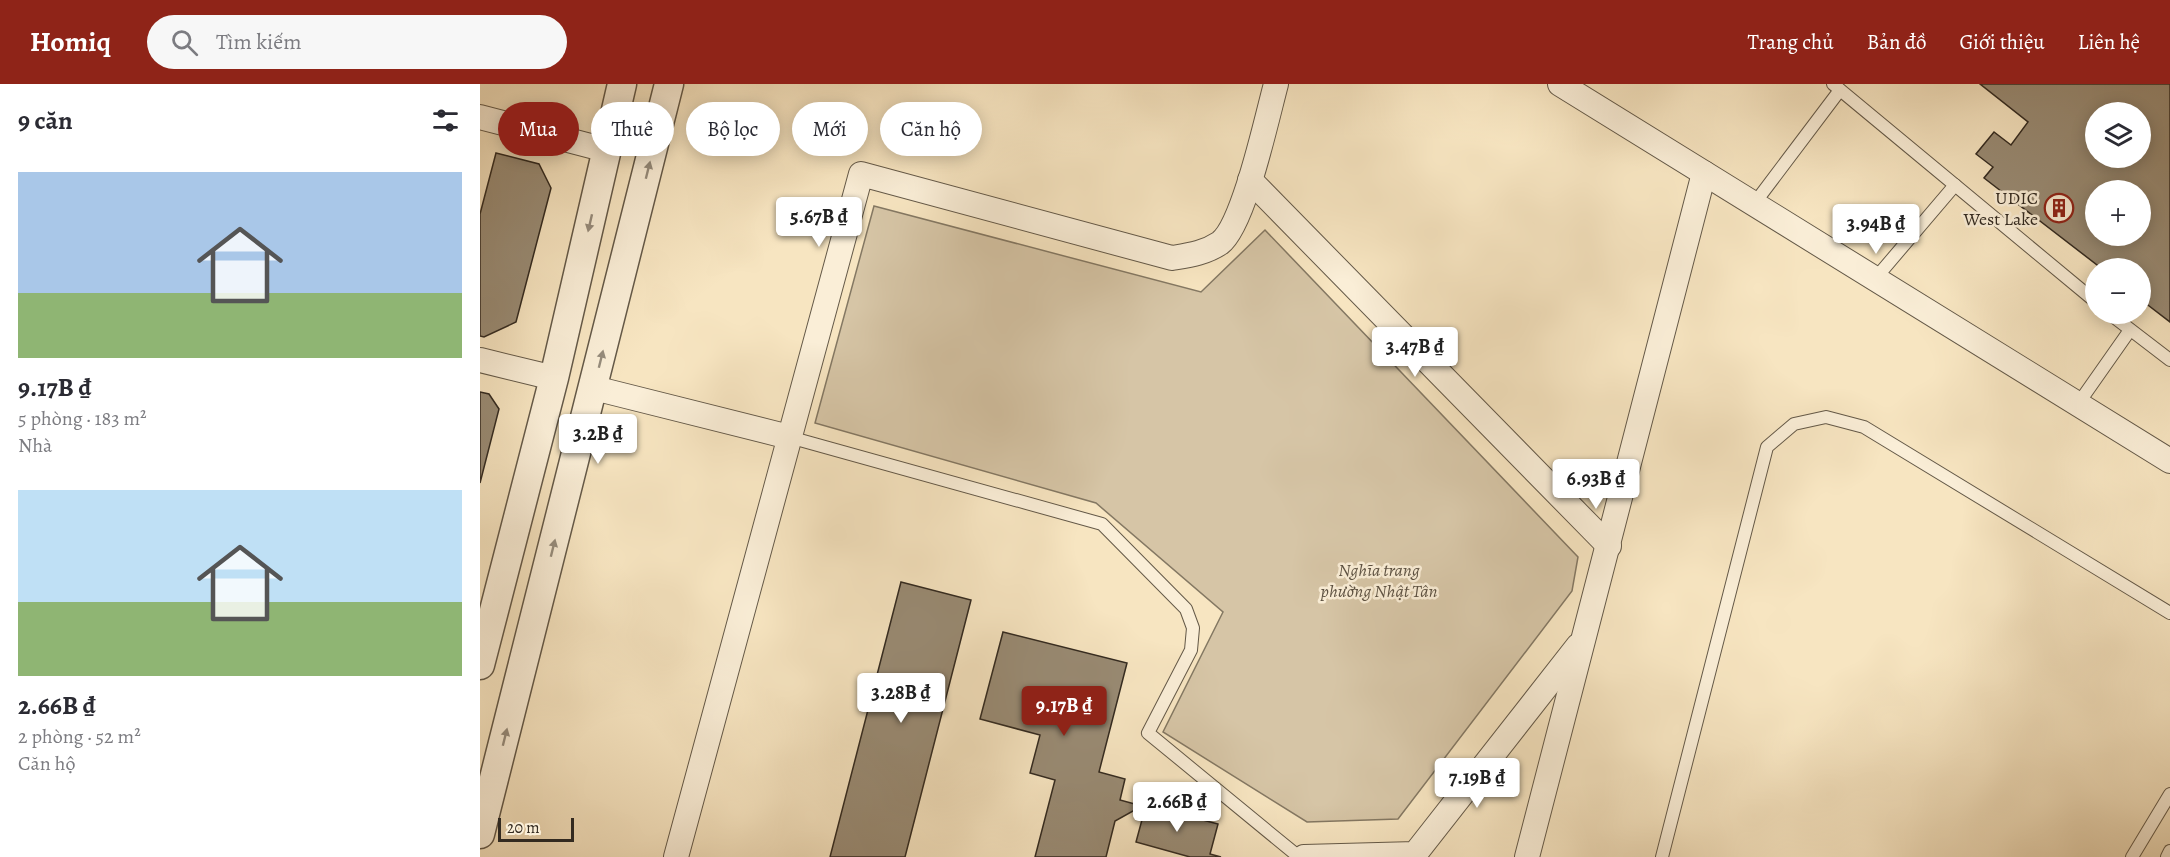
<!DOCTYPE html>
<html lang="vi">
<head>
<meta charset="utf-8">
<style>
  :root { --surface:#fff; --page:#f7f7f7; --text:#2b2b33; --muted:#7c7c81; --accent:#8f2418 }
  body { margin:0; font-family:Alegreya,serif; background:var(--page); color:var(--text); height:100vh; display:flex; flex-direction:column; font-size:22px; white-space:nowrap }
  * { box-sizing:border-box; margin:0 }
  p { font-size:20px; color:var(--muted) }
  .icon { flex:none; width:33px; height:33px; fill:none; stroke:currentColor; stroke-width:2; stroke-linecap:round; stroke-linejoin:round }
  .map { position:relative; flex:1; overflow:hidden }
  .sheet { display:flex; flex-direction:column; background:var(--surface); width:480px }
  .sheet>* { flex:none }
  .banner { position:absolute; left:18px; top:18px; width:570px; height:54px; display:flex; gap:12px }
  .tools { position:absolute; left:1605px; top:18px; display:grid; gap:12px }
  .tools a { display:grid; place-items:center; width:66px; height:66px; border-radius:50%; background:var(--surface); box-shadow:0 3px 15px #0003; font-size:30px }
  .scale { position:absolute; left:18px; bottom:15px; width:76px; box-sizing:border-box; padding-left:6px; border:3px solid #332a20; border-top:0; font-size:16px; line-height:21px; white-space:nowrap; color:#332a20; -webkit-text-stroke:4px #faeed7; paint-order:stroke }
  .price { position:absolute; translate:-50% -51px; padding:0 14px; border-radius:6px; background:#fff; color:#222; font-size:20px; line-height:39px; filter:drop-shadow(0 2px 3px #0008) }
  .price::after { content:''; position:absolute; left:50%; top:36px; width:18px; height:14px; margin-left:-9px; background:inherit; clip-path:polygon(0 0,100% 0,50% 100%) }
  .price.selected { background:var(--accent); color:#fff }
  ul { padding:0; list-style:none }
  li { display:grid; align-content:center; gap:12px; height:318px; padding:0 18px }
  li span { display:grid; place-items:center; height:186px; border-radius:0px; color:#555 }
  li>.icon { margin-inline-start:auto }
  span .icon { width:108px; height:108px; fill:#fffc; stroke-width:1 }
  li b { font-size:26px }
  h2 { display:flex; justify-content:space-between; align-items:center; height:72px; padding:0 18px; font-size:26px }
  .chip { padding:0 21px; border-radius:27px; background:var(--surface); box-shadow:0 3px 15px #0003; font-size:21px; line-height:54px }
  .chip.selected { background:var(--accent); color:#fff }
  header { display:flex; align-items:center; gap:36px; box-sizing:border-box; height:84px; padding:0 30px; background:var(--accent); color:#fff }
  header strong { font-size:28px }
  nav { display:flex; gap:33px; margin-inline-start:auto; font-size:21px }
  .search { width:420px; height:54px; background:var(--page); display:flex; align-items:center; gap:15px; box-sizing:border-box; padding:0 21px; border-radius:33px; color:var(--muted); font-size:22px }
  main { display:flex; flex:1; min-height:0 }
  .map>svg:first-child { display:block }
</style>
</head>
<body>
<header>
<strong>Homiq</strong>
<div class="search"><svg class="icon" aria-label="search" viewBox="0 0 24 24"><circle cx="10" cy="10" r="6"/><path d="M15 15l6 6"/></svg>Tìm kiếm</div>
<nav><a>Trang chủ</a><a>Bản đồ</a><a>Giới thiệu</a><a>Liên hệ</a></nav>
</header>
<main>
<section class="sheet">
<h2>9 căn<svg class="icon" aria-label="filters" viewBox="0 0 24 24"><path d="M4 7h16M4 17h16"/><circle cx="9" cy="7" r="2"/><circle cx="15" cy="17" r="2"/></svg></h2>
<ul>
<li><span style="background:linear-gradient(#a9c7e8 65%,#8fb573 0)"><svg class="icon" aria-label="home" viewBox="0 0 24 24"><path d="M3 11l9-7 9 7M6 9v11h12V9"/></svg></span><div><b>9.17B ₫</b><p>5 phòng · 183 m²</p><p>Nhà</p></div></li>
<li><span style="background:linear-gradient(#bfe0f5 60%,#8fb573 0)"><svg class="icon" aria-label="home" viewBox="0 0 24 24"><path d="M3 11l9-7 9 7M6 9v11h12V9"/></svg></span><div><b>2.66B ₫</b><p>2 phòng · 52 m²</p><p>Căn hộ</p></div></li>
</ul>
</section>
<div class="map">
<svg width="1690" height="773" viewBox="0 0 1690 773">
  <rect width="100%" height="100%" fill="#f7e5c1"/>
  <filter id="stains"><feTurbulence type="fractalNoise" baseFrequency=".00333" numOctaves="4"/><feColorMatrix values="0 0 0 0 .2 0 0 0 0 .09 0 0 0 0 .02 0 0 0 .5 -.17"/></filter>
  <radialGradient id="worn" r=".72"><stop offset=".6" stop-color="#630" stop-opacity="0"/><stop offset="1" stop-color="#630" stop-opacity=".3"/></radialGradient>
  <polygon fill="#d6c5a6" stroke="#847863" stroke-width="1.5" points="394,122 721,208 785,146 1098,473 1092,507 918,735 827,738 683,648 743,528 616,419 335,339"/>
  <g fill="#998b74" stroke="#332a20" stroke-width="1.5" fill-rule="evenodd">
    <path d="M1500,0H1690V238L1660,215V184H1621L1504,94L1513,83L1496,70L1514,48L1531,61L1548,38ZM1616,28H1660V74H1616ZM1616,106H1660V152H1616Z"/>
    <polygon points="16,69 59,80 71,104 36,238 4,253 0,252 0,130"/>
    <polygon points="0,308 9,310 19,325 0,399"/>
    <polygon points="421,498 491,516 425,773 350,773"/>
    <polygon points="523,548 647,579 619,688 645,695 640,716 662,722 635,737 626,773 555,773 575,696 550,689 560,651 500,635"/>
    <polygon points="666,721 738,740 730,770 741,773 710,773 656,758"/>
  </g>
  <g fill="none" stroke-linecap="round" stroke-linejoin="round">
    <g stroke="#645948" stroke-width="14">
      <g id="service">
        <polyline points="1353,0 1616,218"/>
        <polyline points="1274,120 1360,6"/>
        <polyline points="1395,195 1475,101"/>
        <polyline points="1630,230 1690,276"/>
        <polyline points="1598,320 1650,246"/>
        <polyline points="309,353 622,440 706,525 713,544 711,566 668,649 819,773"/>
        <polyline points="1182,773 1287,363 1314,340 1346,333 1384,343 1690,529"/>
        <polyline points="1652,773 1690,710"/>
        <polyline points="1687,773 1690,767"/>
      </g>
    </g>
    <g stroke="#645948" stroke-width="26">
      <g id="minor">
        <polyline points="1080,0 1690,377"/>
        <polyline points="0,33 126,66"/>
        <polyline points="770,96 1129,462"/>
        <polyline points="0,276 74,294"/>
        <polyline points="114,304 309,353"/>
        <path d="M196,773L381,90L692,174C710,171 725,169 740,159C764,141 787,33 796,0"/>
        <polyline points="824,773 935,770 1098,562"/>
        <polyline points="1047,773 1224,89"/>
      </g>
    </g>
    <g stroke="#645948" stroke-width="31">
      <g id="tertiary">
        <polyline points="0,581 74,294 142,0"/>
        <polyline points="0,750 189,0"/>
      </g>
    </g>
    <use href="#service" stroke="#faeed7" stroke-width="12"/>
    <use href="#minor" stroke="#faeed7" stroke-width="24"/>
    <use href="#tertiary" stroke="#faeed7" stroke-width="28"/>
  </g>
  <defs><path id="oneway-solid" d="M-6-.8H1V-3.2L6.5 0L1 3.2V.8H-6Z" transform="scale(1.5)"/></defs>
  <g fill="#968c7c">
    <use href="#oneway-solid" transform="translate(168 86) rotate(-76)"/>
    <use href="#oneway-solid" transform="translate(110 139) rotate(103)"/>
    <use href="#oneway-solid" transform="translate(121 275) rotate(-76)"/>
    <use href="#oneway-solid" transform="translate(73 464) rotate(-76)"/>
    <use href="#oneway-solid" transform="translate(25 653) rotate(-76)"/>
  </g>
  <defs>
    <g id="building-ring" transform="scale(1.5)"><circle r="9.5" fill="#faeed7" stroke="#8f2418" stroke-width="1.5"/><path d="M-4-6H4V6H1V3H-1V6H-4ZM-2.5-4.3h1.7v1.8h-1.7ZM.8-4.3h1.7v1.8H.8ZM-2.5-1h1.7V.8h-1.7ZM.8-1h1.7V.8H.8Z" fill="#8f2418"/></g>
  </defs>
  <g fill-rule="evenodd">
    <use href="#building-ring" x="1579" y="124"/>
  </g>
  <g text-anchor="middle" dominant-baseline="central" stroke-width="5" stroke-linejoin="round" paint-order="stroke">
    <g font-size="18" fill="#332a20" stroke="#faeed7" text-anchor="end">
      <text x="1558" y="114">UDIC<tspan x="1558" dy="21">West Lake</tspan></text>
    </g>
    <g font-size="18" font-style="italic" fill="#5c5142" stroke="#faeed7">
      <text x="899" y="486">Nghĩa trang<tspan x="899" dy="21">phường Nhật Tân</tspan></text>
    </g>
  </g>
  <rect width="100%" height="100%" filter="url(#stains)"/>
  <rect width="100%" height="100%" fill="url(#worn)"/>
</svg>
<div class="tools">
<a><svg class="icon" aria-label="layers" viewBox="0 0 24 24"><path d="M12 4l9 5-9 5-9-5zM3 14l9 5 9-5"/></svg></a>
<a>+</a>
<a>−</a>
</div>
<div class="scale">20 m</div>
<b class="price" style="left:339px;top:164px">5.67B ₫</b>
<b class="price" style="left:1396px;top:171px">3.94B ₫</b>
<b class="price" style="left:935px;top:294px">3.47B ₫</b>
<b class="price" style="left:118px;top:381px">3.2B ₫</b>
<b class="price" style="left:1116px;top:426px">6.93B ₫</b>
<b class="price" style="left:421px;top:640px">3.28B ₫</b>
<b class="price selected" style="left:584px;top:653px">9.17B ₫</b>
<b class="price" style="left:997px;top:725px">7.19B ₫</b>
<b class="price" style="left:697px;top:749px">2.66B ₫</b>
<div class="banner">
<a class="chip selected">Mua</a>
<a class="chip">Thuê</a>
<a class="chip">Bộ lọc</a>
<a class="chip">Mới</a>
<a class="chip">Căn hộ</a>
</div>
</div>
</main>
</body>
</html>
